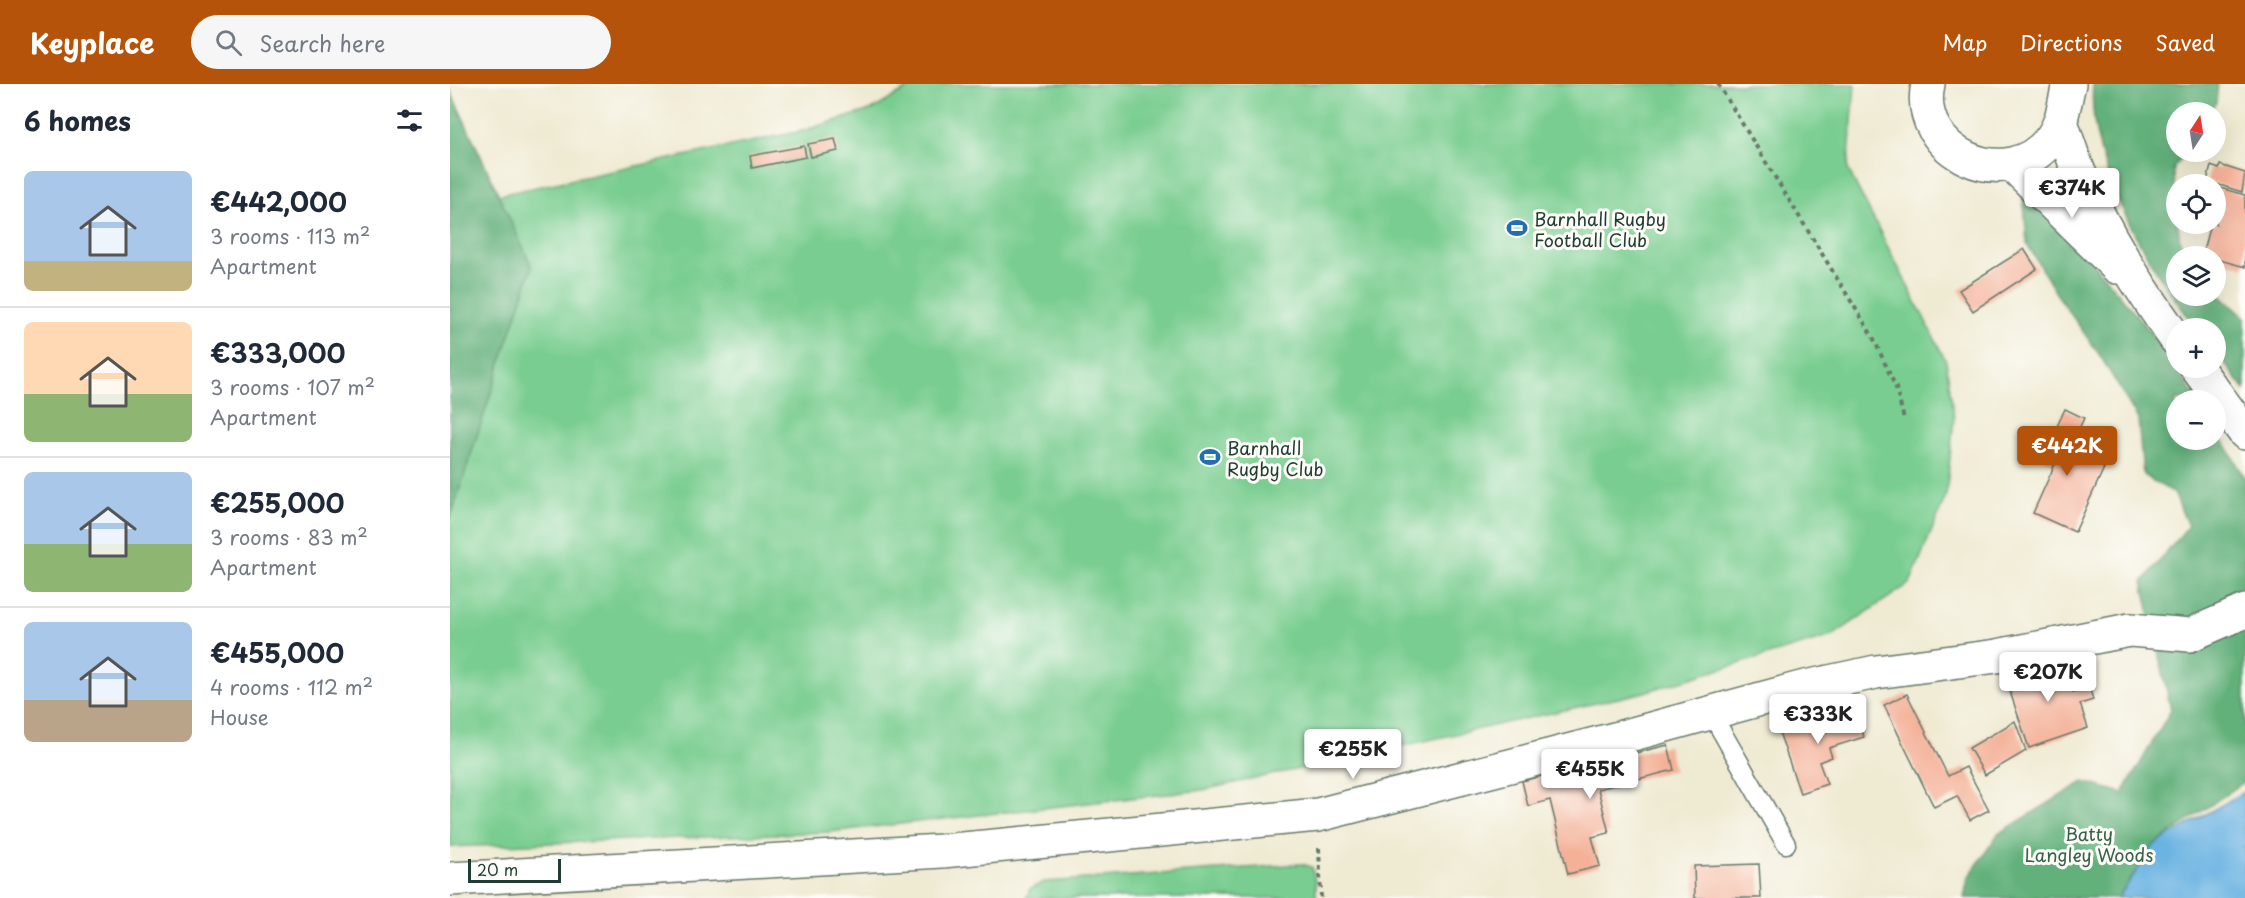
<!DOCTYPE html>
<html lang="en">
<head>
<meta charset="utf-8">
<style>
  :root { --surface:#fff; --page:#f6f6f7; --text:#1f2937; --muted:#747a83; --line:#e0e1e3; --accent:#b45309 }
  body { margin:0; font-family:"Playpen Sans",sans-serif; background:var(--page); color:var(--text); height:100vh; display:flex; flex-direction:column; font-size:22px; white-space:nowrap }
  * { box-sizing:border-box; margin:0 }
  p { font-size:20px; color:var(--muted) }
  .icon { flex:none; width:33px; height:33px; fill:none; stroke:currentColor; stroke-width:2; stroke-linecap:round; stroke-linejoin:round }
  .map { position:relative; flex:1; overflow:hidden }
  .side { display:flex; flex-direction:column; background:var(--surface); width:450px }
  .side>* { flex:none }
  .needle { width:39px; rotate:12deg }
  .fabs { position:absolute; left:1716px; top:18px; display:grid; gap:12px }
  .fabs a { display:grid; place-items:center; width:60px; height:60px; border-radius:50%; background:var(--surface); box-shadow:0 6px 24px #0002; font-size:30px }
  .scale { position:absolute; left:18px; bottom:15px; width:93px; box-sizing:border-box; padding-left:6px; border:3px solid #1f3d34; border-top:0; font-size:16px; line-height:21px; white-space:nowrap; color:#1f3d34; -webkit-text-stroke:4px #fdfcf7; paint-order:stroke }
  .price { position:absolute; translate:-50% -51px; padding:0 14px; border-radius:6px; background:#fff; color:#222; font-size:20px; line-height:39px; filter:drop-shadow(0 2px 3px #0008) }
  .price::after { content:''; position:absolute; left:50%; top:36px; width:18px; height:14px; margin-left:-9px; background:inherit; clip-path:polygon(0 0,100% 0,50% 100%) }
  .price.on { background:var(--accent); color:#fff }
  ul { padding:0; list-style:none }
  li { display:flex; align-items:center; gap:18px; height:150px; padding:0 24px }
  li+li { border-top:2px solid var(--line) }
  li span { display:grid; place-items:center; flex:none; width:168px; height:120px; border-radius:9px; color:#555 }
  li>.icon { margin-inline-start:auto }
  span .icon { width:72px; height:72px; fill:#fffc; stroke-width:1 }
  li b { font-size:26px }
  h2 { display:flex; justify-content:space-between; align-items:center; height:72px; padding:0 24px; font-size:26px }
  header { display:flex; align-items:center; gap:36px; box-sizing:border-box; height:84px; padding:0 30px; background:var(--accent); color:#fff }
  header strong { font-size:28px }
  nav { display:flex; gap:33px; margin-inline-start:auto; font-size:21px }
  .search { width:420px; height:54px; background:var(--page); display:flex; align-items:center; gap:15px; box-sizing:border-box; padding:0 21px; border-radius:33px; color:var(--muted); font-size:22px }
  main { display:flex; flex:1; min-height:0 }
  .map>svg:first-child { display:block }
</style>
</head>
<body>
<header>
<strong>Keyplace</strong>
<div class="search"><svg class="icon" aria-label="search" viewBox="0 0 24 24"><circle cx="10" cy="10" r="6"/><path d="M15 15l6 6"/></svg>Search here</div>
<nav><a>Map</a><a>Directions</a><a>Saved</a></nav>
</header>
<main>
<section class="side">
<h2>6 homes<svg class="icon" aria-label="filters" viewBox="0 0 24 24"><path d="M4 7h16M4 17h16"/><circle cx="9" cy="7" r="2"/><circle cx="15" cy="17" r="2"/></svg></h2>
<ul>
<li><span style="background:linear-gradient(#a9c7e8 75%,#c2b280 0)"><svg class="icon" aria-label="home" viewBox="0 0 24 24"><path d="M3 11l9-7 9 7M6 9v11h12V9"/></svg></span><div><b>€442,000</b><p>3 rooms · 113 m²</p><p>Apartment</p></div></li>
<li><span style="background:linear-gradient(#ffd9b3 60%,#8fb573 0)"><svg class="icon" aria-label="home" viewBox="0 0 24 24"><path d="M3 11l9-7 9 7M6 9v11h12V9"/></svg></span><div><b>€333,000</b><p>3 rooms · 107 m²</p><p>Apartment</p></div></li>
<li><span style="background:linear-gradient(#a9c7e8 60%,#8fb573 0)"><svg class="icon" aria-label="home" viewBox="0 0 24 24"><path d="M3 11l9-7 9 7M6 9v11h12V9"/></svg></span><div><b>€255,000</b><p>3 rooms · 83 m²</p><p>Apartment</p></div></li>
<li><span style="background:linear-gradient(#a9c7e8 65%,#b9a48a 0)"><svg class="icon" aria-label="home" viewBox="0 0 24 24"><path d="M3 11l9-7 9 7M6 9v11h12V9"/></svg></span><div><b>€455,000</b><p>4 rooms · 112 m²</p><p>House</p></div></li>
</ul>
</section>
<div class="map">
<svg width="1795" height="814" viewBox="0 0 1795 814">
  <rect width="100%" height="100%" fill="#fdfcf7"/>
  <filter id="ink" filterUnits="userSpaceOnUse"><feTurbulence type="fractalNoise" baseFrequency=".0167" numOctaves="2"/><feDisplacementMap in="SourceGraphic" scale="12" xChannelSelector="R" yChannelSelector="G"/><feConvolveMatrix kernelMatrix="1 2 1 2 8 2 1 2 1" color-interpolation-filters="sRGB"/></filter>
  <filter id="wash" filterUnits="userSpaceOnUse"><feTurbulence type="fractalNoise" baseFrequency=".008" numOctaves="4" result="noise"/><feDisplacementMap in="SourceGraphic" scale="24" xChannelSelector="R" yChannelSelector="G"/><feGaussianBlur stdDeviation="1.35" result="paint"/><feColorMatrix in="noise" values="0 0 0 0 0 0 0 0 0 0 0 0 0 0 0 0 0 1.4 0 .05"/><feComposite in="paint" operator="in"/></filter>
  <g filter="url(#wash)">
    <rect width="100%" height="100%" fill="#efead2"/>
    <g fill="#79cd90" stroke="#4c8562" stroke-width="1.5">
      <polygon points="465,0 1405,0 1398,85 1496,277 1504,335 1496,412 1460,499 1382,552 1191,609 753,706 379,748 0,763 0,6 49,111 352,47 424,25"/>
      <polygon points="852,780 862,783 866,801 866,814 576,814 580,805 594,798"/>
    </g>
    <g fill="#62b07a" stroke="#407657" stroke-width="1.5">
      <path d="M1643,0H1768L1766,19L1758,28H1726V68H1737L1724,83L1726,140H1728L1730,158L1740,172H1726V212H1766V208L1795,233V306L1766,268V244H1747C1699,184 1636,79 1643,0Z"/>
      <polygon points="0,6 82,183 0,435"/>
      <polygon points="1573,107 1649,186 1706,255 1747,316 1726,316 1726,356 1766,356 1766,344 1795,394 1795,697 1705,760 1668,814 1514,814 1518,794 1548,750 1633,698 1673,709 1721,626 1693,498 1738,442 1724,409 1693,391 1688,335 1651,273 1606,209 1577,160"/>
    </g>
    <polygon fill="#6ab3e2" stroke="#44788b" stroke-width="1.5" points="1795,707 1795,814 1668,814 1705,760"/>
    <g id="blocks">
      <g fill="#f4b198">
        <polygon points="385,55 388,67 361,73 358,60"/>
        <polygon points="354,62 356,73 302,84 300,72"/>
        <polygon points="1770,81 1795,89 1792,108 1757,97 1761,82 1769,85"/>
        <polygon points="1770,104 1795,111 1795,183 1766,175 1766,172 1752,171 1760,140 1766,140 1766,120"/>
        <polygon points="1574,165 1587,185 1523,227 1509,206"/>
        <polygon points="1615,325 1634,334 1618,368 1654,384 1625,448 1583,429 1605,380 1592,375"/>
        <polygon points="1611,574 1623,608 1639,602 1643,616 1630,620 1638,644 1579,664 1555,593"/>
        <polygon points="1457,610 1498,692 1516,683 1539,726 1520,736 1507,712 1484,723 1434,621"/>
        <polygon points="1405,623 1414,653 1379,664 1382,673 1369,678 1377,700 1350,709 1329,648"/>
        <polygon points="1565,637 1576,667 1535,691 1519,664"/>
        <polygon points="1218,661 1224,686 1148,705 1159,749 1142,753 1150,782 1118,790 1100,716 1078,722 1072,697"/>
        <polygon points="1309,780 1311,814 1245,814 1244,782"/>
      </g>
    </g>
  </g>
  <g filter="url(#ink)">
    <use href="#blocks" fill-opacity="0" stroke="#687a6b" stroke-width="1.5"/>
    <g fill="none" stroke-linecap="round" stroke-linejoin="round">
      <g stroke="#687a6b" stroke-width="21">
        <polyline id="lane" points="1261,629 1336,760"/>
      </g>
      <g stroke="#687a6b" stroke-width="36">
        <polyline id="street" points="0,795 492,767 868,731 1161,656 1351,604 1426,588 1547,572 1680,546 1740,551 1795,527"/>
      </g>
      <g stroke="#687a6b" stroke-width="36">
        <g id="secondary">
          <path d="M1478,0C1463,69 1557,111 1600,56C1613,40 1614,19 1619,0"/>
          <path d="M1611,37C1617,56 1623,75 1631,93C1655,151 1690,204 1726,255"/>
          <polyline points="1563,81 1667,183"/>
          <polyline points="1747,284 1795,349"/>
        </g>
      </g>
      <g stroke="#687a6b" stroke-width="4" stroke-dasharray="4.5 4.5" stroke-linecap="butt">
        <polyline points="1268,0 1423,253 1446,304 1454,335"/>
        <polyline points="869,764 871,814"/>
      </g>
      <use href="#lane" stroke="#fff" stroke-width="18"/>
      <use href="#street" stroke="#fff" stroke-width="33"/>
      <use href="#secondary" stroke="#fff" stroke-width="33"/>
    </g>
  </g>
  <defs>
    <g id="stadium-bare" transform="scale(1.62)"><path d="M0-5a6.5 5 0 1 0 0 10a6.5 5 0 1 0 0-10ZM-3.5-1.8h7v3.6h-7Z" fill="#1f6fb2" stroke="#fdfcf7" stroke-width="2.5" paint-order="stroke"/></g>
  </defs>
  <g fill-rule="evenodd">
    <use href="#stadium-bare" x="1067" y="144"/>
    <use href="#stadium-bare" x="760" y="373"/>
  </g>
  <g text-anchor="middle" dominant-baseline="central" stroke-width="6" stroke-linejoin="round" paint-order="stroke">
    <g font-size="18" fill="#1f3d34" stroke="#fdfcf7" text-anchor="start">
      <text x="1084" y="134">Barnhall Rugby<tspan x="1084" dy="21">Football Club</tspan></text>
      <text x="777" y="363">Barnhall<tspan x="777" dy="21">Rugby Club</tspan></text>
    </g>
    <g font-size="18" fill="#36614b" stroke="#fdfcf7">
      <text x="1639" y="749">Batty<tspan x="1639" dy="21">Langley Woods</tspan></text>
    </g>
  </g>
</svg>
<div class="fabs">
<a><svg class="needle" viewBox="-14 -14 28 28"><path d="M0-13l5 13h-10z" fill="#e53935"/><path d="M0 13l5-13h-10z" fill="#747a83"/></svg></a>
<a><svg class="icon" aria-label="locate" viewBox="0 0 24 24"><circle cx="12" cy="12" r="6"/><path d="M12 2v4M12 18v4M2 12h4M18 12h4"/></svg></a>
<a><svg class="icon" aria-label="layers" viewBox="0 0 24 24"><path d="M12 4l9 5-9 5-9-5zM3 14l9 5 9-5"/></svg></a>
<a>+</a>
<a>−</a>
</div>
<div class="scale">20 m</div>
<b class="price" style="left:1622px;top:135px">€374K</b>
<b class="price on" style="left:1617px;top:393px">€442K</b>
<b class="price" style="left:1598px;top:619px">€207K</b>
<b class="price" style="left:1368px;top:661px">€333K</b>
<b class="price" style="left:903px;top:696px">€255K</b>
<b class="price" style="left:1140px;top:716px">€455K</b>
</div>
</main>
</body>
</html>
